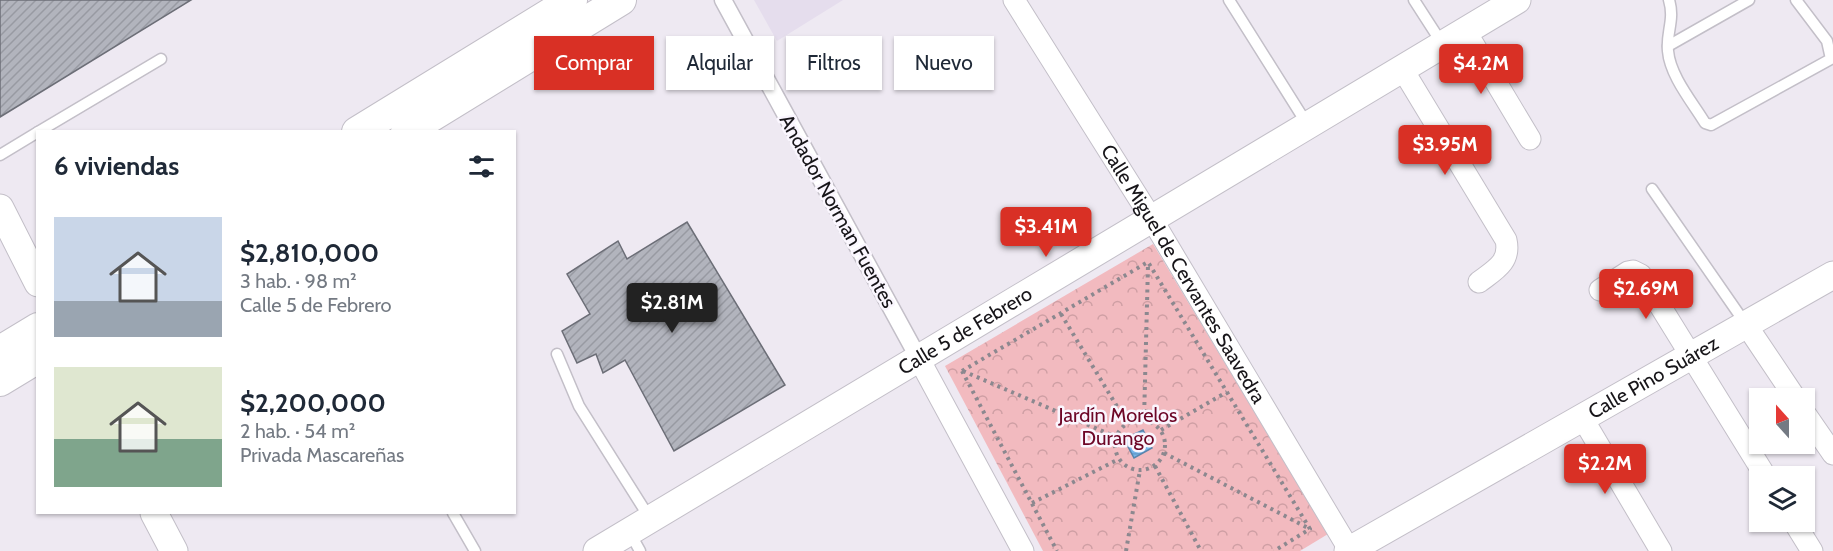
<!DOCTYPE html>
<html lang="es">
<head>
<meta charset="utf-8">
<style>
  :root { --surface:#fff; --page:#f2f2f3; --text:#1f2937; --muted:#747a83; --accent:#d93025 }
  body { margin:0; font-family:Cabin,sans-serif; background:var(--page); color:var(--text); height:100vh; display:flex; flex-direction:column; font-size:22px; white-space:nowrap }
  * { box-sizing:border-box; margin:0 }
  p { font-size:20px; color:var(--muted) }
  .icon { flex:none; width:33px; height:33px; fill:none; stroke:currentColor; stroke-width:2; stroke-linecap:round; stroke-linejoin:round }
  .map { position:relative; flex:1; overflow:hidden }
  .side { position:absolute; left:36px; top:130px; width:480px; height:384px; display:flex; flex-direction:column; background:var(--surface); border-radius:0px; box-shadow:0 2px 4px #0004 }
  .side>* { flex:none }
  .banner { position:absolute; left:534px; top:36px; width:570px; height:54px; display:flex; gap:12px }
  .needle { width:39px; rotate:339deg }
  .tools { position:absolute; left:1749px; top:388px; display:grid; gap:12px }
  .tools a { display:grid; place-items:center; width:66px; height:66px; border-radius:0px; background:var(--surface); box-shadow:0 2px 4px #0004; font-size:30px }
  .price { position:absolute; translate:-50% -51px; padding:0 14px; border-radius:6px; background:var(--accent); color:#fff; font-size:20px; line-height:39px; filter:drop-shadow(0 2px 3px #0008) }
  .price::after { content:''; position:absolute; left:50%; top:36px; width:18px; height:14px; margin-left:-9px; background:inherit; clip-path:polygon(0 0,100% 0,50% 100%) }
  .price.active { background:#222; color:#fff }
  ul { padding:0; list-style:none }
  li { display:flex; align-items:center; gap:18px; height:150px; padding:0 18px }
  li span { display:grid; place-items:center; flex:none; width:168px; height:120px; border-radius:0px; color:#555 }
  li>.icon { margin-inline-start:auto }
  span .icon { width:72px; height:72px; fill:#fffc; stroke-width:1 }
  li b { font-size:26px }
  h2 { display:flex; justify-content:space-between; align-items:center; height:72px; padding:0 18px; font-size:26px }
  .tag { padding:0 21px; border-radius:0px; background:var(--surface); box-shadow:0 2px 4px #0004; font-size:21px; line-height:54px }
  .tag.active { background:var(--accent); color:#fff }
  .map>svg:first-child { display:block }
</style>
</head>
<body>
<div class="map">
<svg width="1833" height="551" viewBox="0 0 1833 551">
  <defs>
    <pattern id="park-crowns" width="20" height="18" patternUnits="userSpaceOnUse" patternTransform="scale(1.5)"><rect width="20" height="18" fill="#f2babf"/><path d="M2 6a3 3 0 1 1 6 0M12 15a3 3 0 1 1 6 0" fill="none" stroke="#cf9fa4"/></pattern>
    <pattern id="water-rules" width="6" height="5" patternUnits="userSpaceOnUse" patternTransform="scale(1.5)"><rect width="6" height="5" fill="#75b5eb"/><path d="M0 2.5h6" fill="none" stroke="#649bc9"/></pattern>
    <pattern id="building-hatch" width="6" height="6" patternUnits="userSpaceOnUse" patternTransform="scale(1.5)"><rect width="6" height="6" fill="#b2b4bd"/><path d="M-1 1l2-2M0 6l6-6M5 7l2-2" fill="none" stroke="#989aa2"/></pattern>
  </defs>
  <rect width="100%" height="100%" fill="#eee9f2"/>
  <polygon fill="#e5dded" points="754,0 843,0 777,41"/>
  <polygon fill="url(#park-crowns)" points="1153,244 1328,534 1300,551 1043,551 945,366"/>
  <polygon fill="url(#water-rules)" stroke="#5985ac" stroke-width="1.5" points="1143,430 1152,448 1134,458 1124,439"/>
  <g fill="url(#building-hatch)" stroke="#6c6e77" stroke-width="1.5">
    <polygon points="0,0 191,0 0,117"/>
    <polygon points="687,222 785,385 674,451 625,360 603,373 596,354 577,363 562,331 590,314 567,274 618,241 627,259"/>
  </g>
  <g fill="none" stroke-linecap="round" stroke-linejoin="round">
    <g stroke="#c3bfc8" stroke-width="13">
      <g id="service">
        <polyline points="1229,0 1307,124"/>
        <polyline points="1414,0 1443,45"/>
        <path d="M1669,0C1675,20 1666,32 1668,51C1670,76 1693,103 1705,123L1711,125L1831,59L1827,41L1796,0"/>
        <polyline points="1668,46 1749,0"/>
        <polyline points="38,132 161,59"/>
        <polyline points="0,155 38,132"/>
        <polyline points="1652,189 1745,323"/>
        <polyline points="557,354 579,406 649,517"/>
        <polyline points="453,513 475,551"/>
        <polyline points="630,533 640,551"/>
      </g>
    </g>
    <g stroke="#c3bfc8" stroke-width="19">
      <polyline id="pedestrian" points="723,0 919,359"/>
    </g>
    <g stroke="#c3bfc8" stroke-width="23">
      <g id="minor">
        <path id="s1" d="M1014,0L1153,221L1350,551"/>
        <polyline points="1466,32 1530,139"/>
        <path d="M1403,70L1506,240C1511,262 1495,270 1479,282"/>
        <polyline points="1600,290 1628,272 1633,271 1641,275 1766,477"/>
        <polyline points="1747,326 1796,399"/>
        <polyline points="919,359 1023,551"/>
        <polyline points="1804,412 1833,454"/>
        <polyline points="1583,419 1661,551"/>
        <polyline points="1794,522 1812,551"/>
      </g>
    </g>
    <g stroke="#c3bfc8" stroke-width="29">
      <g id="tertiary">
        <polyline points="0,208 38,283"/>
        <polyline points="154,513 174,551"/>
        <path id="s2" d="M597,551L1517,0"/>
        <path id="s3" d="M1348,551L1833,275"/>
      </g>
    </g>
    <g stroke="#c3bfc8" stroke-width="32">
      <g id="secondary">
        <polyline points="357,132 572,0"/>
        <polyline points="406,132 621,0"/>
        <polyline points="0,351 38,328"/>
        <polyline points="0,381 38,358"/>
      </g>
    </g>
    <g stroke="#8c888f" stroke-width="4" stroke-dasharray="3 4.5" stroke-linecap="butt">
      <polyline points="1061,314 1127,423"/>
      <polyline points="962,371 1148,262 1310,529 1274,551"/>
      <polyline points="962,371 1057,551"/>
      <polyline points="963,371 1116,437"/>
      <circle cx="1140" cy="445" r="25"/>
      <polyline points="1144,420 1148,265"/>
      <polyline points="1161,430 1227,392"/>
      <polyline points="1164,453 1310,529"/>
      <polyline points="1155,466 1201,551"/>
      <polyline points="1032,503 1119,459"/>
      <polyline points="1126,551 1140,470"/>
    </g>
    <use href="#service" stroke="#fff" stroke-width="10"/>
    <use href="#pedestrian" stroke="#fff" stroke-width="16"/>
    <use href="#minor" stroke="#fff" stroke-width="21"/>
    <use href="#tertiary" stroke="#fff" stroke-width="27"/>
    <use href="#secondary" stroke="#fff" stroke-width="30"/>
  </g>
  <g text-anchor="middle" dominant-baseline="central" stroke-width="5" stroke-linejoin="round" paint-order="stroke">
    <g font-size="20" fill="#171519" stroke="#faf6fe">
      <text transform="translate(838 211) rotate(61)">Andador Norman Fuentes</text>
      <text stroke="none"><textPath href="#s1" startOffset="322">Calle Miguel de Cervantes Saavedra</textPath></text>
      <text stroke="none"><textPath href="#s2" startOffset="429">Calle 5 de Febrero</textPath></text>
      <text stroke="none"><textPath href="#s3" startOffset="351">Calle Pino Suárez</textPath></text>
    </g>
    <g font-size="20" fill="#6d0626" stroke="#faf6fe">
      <text x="1118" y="415">Jardín Morelos<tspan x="1118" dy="23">Durango</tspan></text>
    </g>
  </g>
</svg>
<div class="tools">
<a><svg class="needle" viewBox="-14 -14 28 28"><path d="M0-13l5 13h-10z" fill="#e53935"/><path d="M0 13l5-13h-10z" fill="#747a83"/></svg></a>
<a><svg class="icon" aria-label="layers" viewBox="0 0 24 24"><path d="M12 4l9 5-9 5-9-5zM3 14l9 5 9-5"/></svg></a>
</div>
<b class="price" style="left:1481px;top:95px">$4.2M</b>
<b class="price" style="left:1445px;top:176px">$3.95M</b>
<b class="price" style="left:1046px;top:258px">$3.41M</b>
<b class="price" style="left:1646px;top:320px">$2.69M</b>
<b class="price active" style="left:672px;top:334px">$2.81M</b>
<b class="price" style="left:1605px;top:495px">$2.2M</b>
<div class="banner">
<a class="tag active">Comprar</a>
<a class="tag">Alquilar</a>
<a class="tag">Filtros</a>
<a class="tag">Nuevo</a>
</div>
<section class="side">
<h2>6 viviendas<svg class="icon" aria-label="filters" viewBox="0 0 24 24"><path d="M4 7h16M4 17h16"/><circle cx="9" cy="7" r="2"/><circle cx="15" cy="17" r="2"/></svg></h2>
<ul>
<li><span style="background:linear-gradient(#c9d6e8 70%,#9aa5b1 0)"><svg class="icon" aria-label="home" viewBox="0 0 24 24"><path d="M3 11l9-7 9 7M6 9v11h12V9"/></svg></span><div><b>$2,810,000</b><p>3 hab. · 98 m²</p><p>Calle 5 de Febrero</p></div></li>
<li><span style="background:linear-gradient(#dfe7d0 60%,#7fa58c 0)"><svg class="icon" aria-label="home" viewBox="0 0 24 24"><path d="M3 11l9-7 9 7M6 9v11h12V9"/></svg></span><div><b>$2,200,000</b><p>2 hab. · 54 m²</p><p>Privada Mascareñas</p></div></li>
</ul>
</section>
</div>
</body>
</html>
